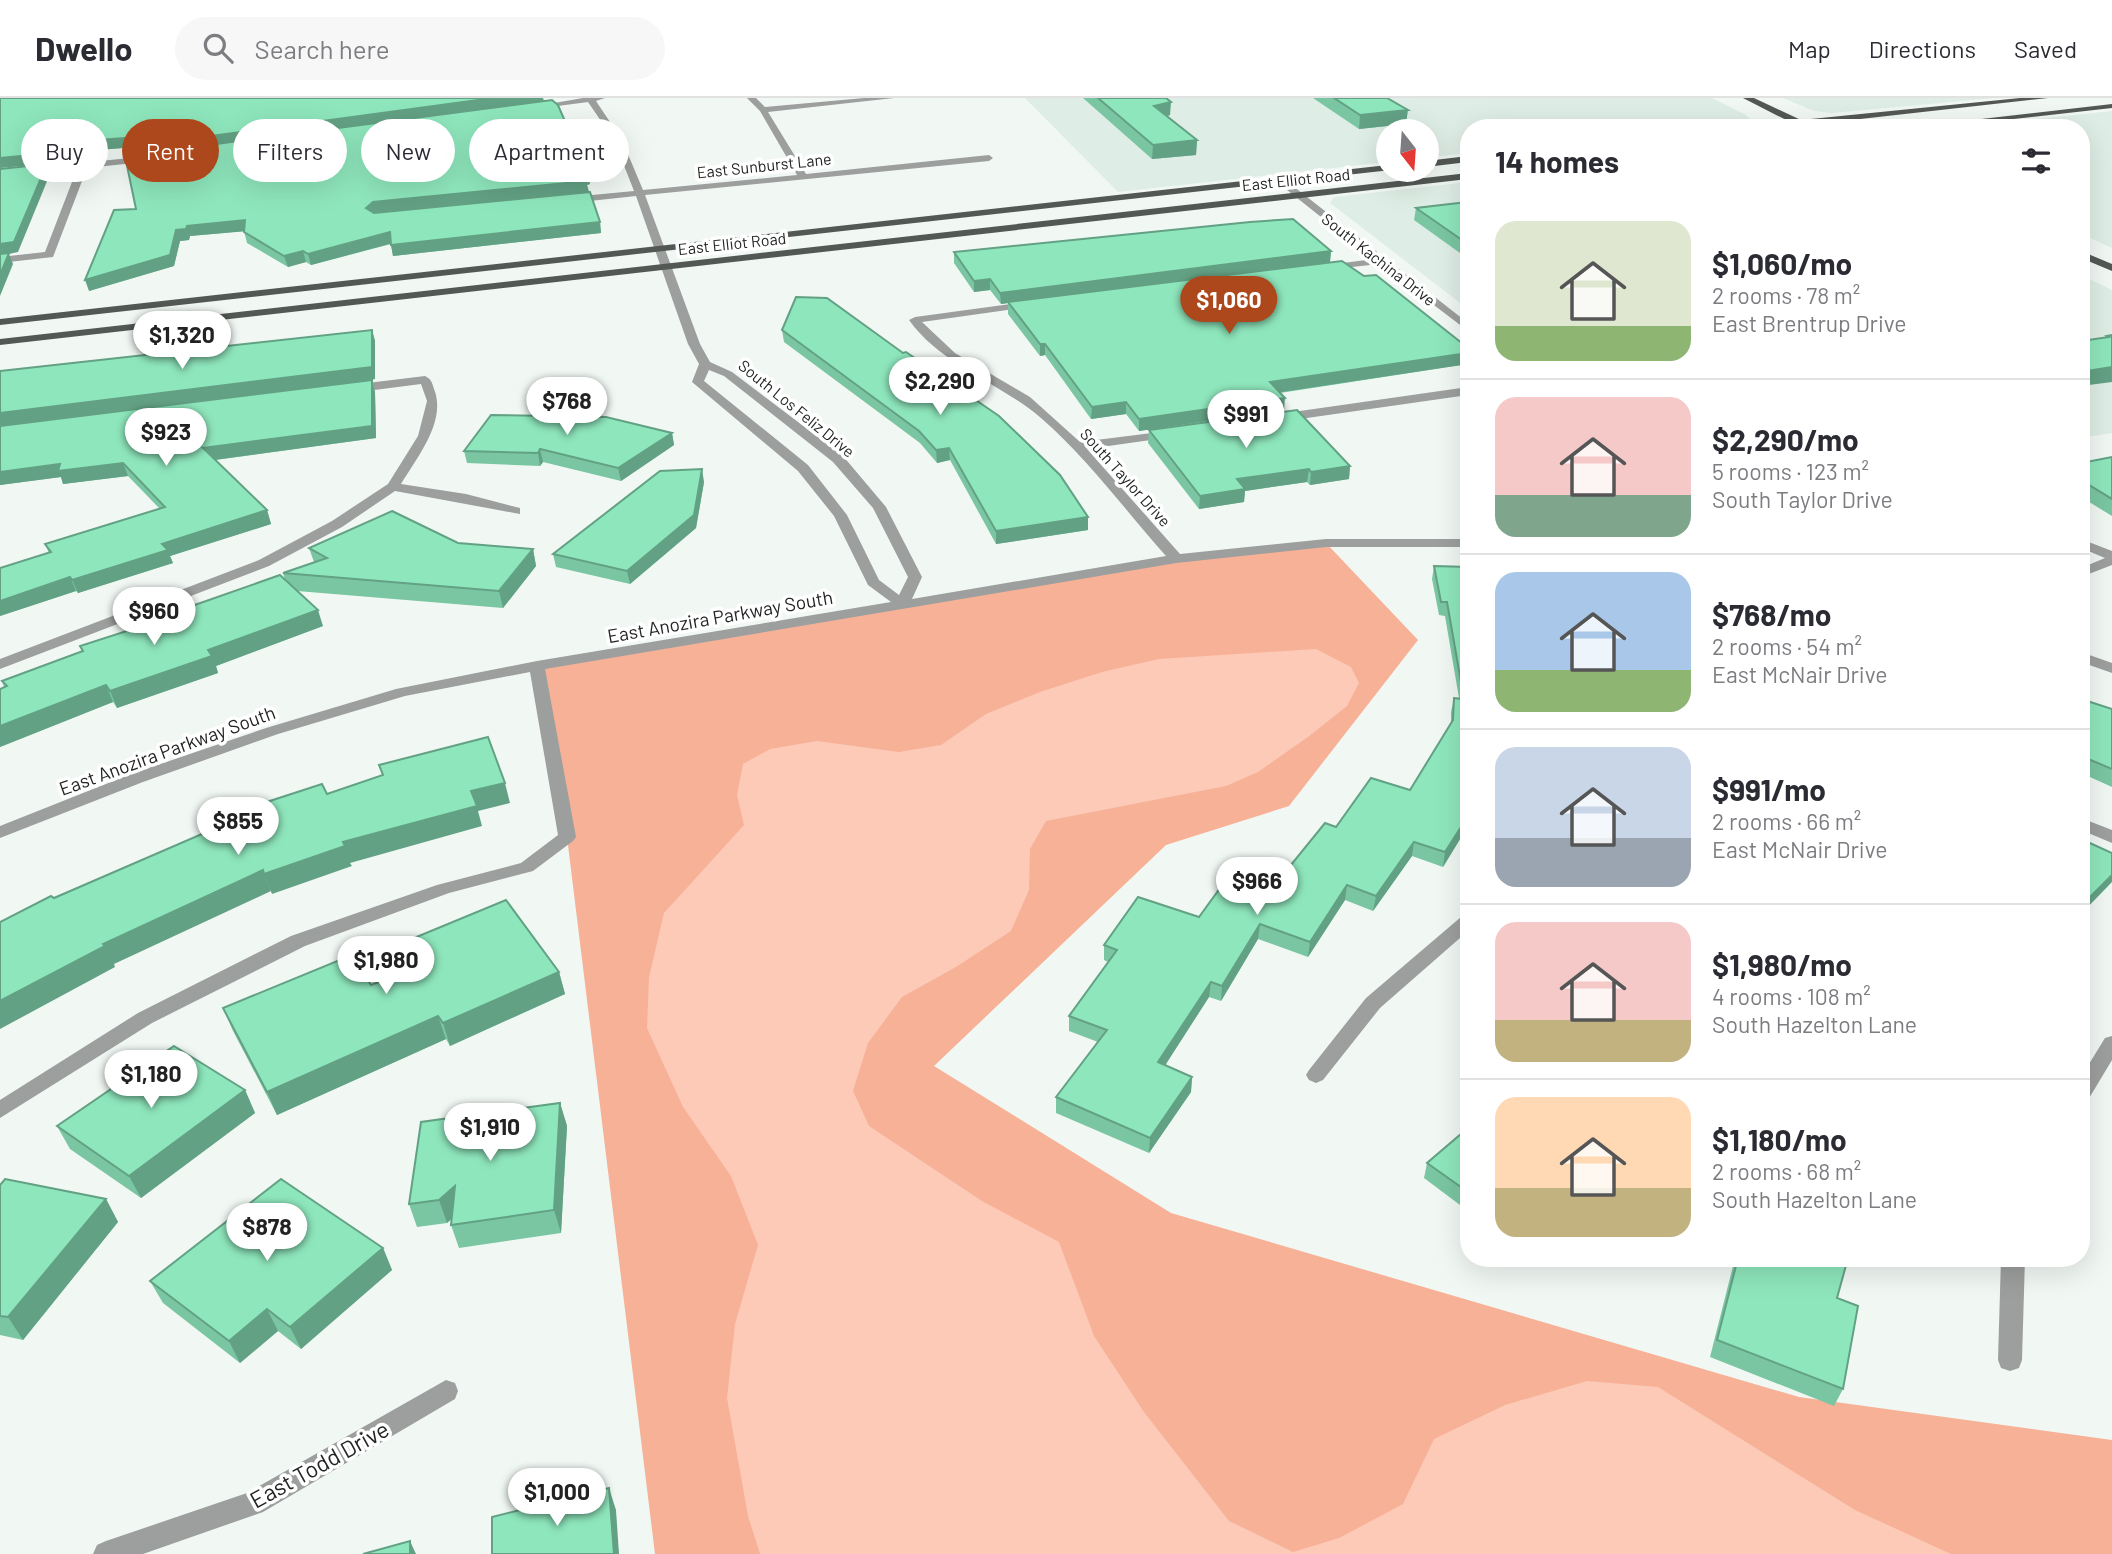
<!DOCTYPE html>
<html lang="en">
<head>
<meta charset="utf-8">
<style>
  :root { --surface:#fff; --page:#f7f7f7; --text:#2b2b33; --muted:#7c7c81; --line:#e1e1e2; --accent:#ad481c }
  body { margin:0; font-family:Barlow,sans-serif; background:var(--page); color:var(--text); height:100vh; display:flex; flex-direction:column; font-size:26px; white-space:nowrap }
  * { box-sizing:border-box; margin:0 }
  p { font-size:23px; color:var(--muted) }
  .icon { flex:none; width:38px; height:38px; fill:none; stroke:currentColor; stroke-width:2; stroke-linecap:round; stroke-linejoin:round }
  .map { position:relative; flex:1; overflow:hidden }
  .panel { position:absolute; left:1460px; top:21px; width:630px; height:1148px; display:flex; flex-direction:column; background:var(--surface); border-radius:28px; box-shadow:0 7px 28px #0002 }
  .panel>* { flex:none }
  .hud { position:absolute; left:21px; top:21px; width:665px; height:63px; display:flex; gap:14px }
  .needle { width:46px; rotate:163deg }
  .tools { position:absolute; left:1376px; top:21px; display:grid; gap:14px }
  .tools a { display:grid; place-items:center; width:63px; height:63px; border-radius:50%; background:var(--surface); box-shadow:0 7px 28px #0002; font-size:35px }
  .price { position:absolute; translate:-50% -60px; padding:0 16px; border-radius:24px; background:#fff; color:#222; font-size:23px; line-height:46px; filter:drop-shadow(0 2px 4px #0008) }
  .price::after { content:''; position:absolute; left:50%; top:42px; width:21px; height:16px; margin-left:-10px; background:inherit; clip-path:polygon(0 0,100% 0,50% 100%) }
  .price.current { background:var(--accent); color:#fff }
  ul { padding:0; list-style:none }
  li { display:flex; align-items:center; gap:21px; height:175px; padding:0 35px }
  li+li { border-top:2px solid var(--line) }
  li span { display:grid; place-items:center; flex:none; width:196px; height:140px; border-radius:21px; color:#555 }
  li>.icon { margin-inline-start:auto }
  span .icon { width:84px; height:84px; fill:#fffc; stroke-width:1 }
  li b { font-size:30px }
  h2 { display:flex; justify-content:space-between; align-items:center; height:84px; padding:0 35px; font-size:30px }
  .tag { padding:0 24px; border-radius:32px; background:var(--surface); box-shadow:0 7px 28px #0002; font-size:24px; line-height:63px }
  .tag.current { background:var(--accent); color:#fff }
  header { display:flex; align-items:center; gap:42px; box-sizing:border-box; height:98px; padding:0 35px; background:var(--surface); border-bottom:2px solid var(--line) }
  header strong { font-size:33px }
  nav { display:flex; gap:38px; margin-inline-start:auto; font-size:24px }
  .search { width:490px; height:63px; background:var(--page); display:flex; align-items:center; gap:18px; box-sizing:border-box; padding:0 24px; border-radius:38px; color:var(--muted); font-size:26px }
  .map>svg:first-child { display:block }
</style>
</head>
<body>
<header>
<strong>Dwello</strong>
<div class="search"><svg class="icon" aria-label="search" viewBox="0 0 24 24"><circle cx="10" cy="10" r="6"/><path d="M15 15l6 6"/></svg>Search here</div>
<nav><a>Map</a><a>Directions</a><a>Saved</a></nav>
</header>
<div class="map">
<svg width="2112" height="1456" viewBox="0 0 2112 1456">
  <rect width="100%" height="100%" fill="#f1f8f4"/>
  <g fill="#deede5">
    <polygon points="1025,0 1712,0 1746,17 1750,21 1740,25 1700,30 1468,30 1468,55 1426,60 1426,33 1388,33 1388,64 1118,94"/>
    <polygon points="1783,0 1995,0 1832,15 1814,13"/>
    <polygon points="2112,13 2112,150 2081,136 2081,30 1952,30"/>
    <polygon points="1468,84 1468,211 1330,105 1334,99"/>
    <polygon points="2081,177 2112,192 2112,335 2081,340"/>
  </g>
  <polygon fill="#f6b197" points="1326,445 1418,542 1289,708 1166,747 934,968 1171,1115 1799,1299 2112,1342 2112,1456 655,1456 567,739 537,568 1176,461"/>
  <polygon fill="#fccab7" points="1316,551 1351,569 1359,585 1347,608 1308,639 1258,674 1226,688 1046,723 1030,751 1029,792 1011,833 956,869 902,899 868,945 853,993 869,1028 982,1103 1059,1144 1094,1238 1144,1314 1229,1423 1293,1454 1339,1440 1403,1406 1434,1341 1505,1307 1587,1283 1658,1289 1855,1412 1951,1456 760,1456 748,1418 727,1300 735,1226 758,1147 731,1078 683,1009 647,930 649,879 664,815 744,727 737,697 743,666 770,651 817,643 899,654 941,647 986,616 1040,594 1102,574 1159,561"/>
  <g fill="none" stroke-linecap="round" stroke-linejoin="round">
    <g fill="#9c9f9d" fill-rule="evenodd">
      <path d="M583,0H605L596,3L622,42L643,92L797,77L760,13L747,0H756L765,9L864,0H894L768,14L806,76L989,57L993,60L989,63L645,97L700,246L710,264L732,274L843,358L886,409L922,479L912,501L1166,458C1125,412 1088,361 1041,320C999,284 942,268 909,222L915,219L1032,203L1036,204V208L922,224L955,255L1030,299L1080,344L1176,332L1178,335L1172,339L1087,351L1180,456L1326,441H1468V449H1326L1176,465L545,571L576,739L573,743L533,773L449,795L305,848L152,925L0,1020V1002L138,915L291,838L437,787L521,765L558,737L530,574L405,598L278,636L143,684L0,740V728L131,676L266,630L396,591L537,563L891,504L868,487L834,418L798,373L692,284L699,266L688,246L636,98L571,105L566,102L571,99L634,93L614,42L588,4L535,11L531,9ZM709,272L724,278L833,364L873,410L908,479L899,497L879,482L847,417L808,367L704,283Z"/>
      <polygon points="150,58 153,59 153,63 87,70 53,159 0,165 0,159 45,154 77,71 0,79 0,73"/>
      <polygon points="1287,88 1293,88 1468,225 1468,233 1380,166 1323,172 1322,170 1327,167 1374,161 1287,92"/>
      <path d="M425,278C431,281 432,284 434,291C447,323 417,359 401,386L466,396L520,410V416L395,393L342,429L269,468L0,571V561L259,462L332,423L388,386L418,338L427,303L421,286L351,295L345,291L351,287Z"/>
      <polygon points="1468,289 1468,297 1279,324 1273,320 1279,316"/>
      <polygon points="2081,441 2112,453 2112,467 2081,479 2081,470 2105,460 2081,450"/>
      <polygon points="2081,554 2112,565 2112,575 2081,564"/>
      <polygon points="2081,720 2112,732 2112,745 2081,732"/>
      <polygon points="1468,817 1468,833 1380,910 1323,982 1316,985 1309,982 1306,977 1309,972 1366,900 1461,819"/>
      <polygon points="2112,938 2112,962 2088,1002 2081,1004 2081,979 2105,940"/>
      <polygon points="2001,1160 2025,1160 2022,1262 2019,1270 2010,1273 2001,1270 1998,1262"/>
      <polygon points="446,1282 455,1285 458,1293 455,1301 263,1414 143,1456 93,1456 97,1447 106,1443 247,1395"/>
    </g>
    <g fill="#535855" fill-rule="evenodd">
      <polygon points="1743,0 1754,0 1801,22 2020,0 2048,0 1780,30 1749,30 1790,24"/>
      <polygon points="2112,6 2112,10 1932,30 1902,30"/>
      <polygon points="1468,58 1468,64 1426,69 1426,63"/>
      <polygon points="1388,67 1388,72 1391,72 0,227 0,221"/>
      <polygon points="1468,75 1468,81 0,247 0,241"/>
      <polygon points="2081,153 2112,166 2112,173 2081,160"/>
    </g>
  </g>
  <g fill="#7ac6a2">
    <polygon points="0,0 543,0 590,86 587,87 589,94 600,124 601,135 393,158 391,146 311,167 306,164 288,169 247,145 244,133 190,138 189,142 180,143 174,168 89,193 136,111 158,54 126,57 123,50 59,55 55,65"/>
    <polygon points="1083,0 1166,0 1170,17 1167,18 1197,42 1196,57 1152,61"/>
    <polygon points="1313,0 1387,0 1406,26 1359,31"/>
    <polygon points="1468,104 1460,155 1414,122 1416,110"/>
    <polygon points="1331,153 1330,164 1468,250 1468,266 1280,295 1284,312 1139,333 1126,316 1091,321 1045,257 1040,258 1008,216 1008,205 1001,206 990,192 974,194 954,165 954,154"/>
    <polygon points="372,232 375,243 375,281 213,302 372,282 375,294 376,340 215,362 267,412 271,426 170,458 173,465 78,495 76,493 0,518 0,470 49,455 45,446 160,411 128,378 63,386 61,379 0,387 0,273"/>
    <polygon points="782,232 1088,432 996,446 950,362 937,365 920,345 784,244"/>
    <polygon points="1149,332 1350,368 1349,381 1310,387 1307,384 1245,393 1244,404 1199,411 1148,345"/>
    <polygon points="672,335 674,347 621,383 543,364 540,368 467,365 464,353"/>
    <polygon points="2112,359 2112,418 2081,399 2081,365"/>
    <polygon points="704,384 696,430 630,486 556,469 553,456"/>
    <polygon points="458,445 533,451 536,468 503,510 297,493 323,528 216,568 218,575 117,610 113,604 0,649 4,589 2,583 82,553 80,548 190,512 189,509 285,482 283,475 314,464 309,450"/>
    <polygon points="1434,468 1468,469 1468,728 1443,769 1412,758 1373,813 1345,802 1308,859 1258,841 1221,903 1209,899 1165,967 1192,979 1191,994 1149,1055 1056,1015 1056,999 1098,944 1069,933 1069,918 1108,864 1104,862 1104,847 1199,819 1282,778 1336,729 1410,692 1451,627 1451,614 1454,600 1459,600 1445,518 1439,517 1432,481"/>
    <polygon points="2081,601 2112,611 2112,689 2081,675"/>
    <polygon points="414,840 559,874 565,896 450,948 446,941 277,1017 233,933 223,910 371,887 424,866 422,862"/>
    <polygon points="245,992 255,1015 141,1100 70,1051 57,1028"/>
    <polygon points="560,1005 567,1028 561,1135 459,1150 451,1127 452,1120 447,1125 417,1129 409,1106"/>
    <polygon points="1468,1030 1468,1113 1424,1080 1427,1065"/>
    <polygon points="0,1087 106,1101 118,1124 23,1242 0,1237"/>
    <polygon points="383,1150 392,1172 301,1251 278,1233 240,1265 163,1205 150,1183"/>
    <polygon points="1735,1160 1848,1160 1837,1200 1843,1291 1834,1308 1710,1259"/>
  </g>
  <g fill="#63a184">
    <polygon points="493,0 543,0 543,3 184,51 126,57 123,50 59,55 55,65 0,70 0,60 56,45"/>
    <polygon points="1171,4 1170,17 1154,22 1154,8"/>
    <polygon points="1408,12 1406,26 1359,31 1360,17"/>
    <polygon points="1197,42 1196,57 1152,61 1153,47"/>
    <polygon points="47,66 50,76 18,154 9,156 13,166 0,198 0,146"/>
    <polygon points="588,76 590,86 587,87 589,94 369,121 366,110 373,104"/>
    <polygon points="245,122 248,133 190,138 189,142 180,143 174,168 89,193 85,182 176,132 187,128"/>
    <polygon points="600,124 601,135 393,158 391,147"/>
    <polygon points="390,134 393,145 311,167 308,156"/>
    <polygon points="1468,141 1468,154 1460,155 1462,142"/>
    <polygon points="303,153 306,164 288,169 284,158"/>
    <polygon points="1331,153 1330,164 1001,206 1000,195"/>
    <polygon points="990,181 990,192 974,194 974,183"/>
    <polygon points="372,232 375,243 375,281 0,328 0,315"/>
    <polygon points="1040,246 1045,246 1045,257 1040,258"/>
    <polygon points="1468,255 1468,266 1269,296 1270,284"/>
    <polygon points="2112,269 2112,284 2081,288 2081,274"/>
    <polygon points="372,282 375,294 376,340 207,363 203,350"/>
    <polygon points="1285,300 1284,312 1139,333 1139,321"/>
    <polygon points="1126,304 1126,316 1091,321 1092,309"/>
    <polygon points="672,335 674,347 621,383 618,370"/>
    <polygon points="949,350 950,362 937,365 936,352"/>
    <polygon points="540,351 543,364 540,368 538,355"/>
    <polygon points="123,365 128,378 63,386 61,379 0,387 0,374 60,366"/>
    <polygon points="1350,368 1349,381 1310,387 1311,374"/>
    <polygon points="702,371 704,384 696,430 630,486 627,473"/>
    <polygon points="1309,371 1307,384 1245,393 1244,404 1199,411 1200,398 1237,381"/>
    <polygon points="267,412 271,426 170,458 173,465 78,495 72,482 162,446"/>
    <polygon points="1088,419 1088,432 996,446 996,433"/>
    <polygon points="533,451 536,468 503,510 499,493"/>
    <polygon points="70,479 76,493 0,518 0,503"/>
    <polygon points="318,512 323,528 216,568 218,575 117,610 110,593 208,552"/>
    <polygon points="106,587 113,604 0,649 0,628"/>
    <polygon points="505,685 510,705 478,713 482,728 350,765 352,768 272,796 264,776 471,693"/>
    <polygon points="1468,718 1468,728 1443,769 1445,754"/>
    <polygon points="1414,744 1412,758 1373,813 1376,798"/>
    <polygon points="263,772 271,793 114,866 115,869 0,931 0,903 103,846"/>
    <polygon points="2112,777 2112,784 2081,816 2081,808"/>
    <polygon points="1347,787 1345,802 1308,859 1310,844"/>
    <polygon points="1260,826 1258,841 1221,903 1222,888"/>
    <polygon points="559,874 565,896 450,948 443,925"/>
    <polygon points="1211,884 1209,899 1157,980 1158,964"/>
    <polygon points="438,918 446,941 277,1017 267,994"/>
    <polygon points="1192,979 1191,994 1149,1055 1150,1040"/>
    <polygon points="245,992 255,1015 141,1100 129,1078"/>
    <polygon points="560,1005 567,1028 561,1135 554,1112"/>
    <polygon points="455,1088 463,1111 447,1125 439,1102"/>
    <polygon points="106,1101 118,1124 23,1242 8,1219"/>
    <polygon points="383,1150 392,1172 301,1251 290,1229"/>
    <polygon points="267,1211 278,1233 240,1265 229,1243"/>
    <polygon points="609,1390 616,1412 619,1456 614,1456"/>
    <polygon points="410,1443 416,1456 410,1456"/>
  </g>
  <g fill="#8ee6bc" stroke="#63a184" stroke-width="2">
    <polygon points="0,0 493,0 181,42 122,48 124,40 56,45 52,55 0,60"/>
    <polygon points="1098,0 1166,0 1171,4 1154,8 1197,42 1153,47"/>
    <polygon points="1334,0 1387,0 1408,12 1360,17"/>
    <polygon points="552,2 558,7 588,76 585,76 587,83 373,104 366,110 374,115 590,94 600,124 391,147 390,134 308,156 303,153 284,158 244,134 245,122 187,128 186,131 176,132 170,157 85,182 114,112 136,111 125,58"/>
    <polygon points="47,66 14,144 0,146 0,71"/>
    <polygon points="1467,104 1468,104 1468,141 1462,142 1416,110"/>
    <polygon points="1293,121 1331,153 1000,195 990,181 974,183 954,154 1250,124"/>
    <polygon points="9,155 0,177 0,156"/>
    <polygon points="1342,163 1364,178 1376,177 1468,250 1468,255 1270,284 1285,300 1139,321 1126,304 1092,309 1045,246 1040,246 1008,204"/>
    <polygon points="796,199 827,200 903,255 906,254 999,318 1060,377 1088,419 996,433 949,350 936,352 919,333 782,232"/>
    <polygon points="372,232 372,269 0,315 0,273"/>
    <polygon points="2112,237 2112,269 2081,274 2081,243 2109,239 2107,238"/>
    <polygon points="372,282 372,328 203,350 267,412 162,446 168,452 72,482 70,479 0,503 0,470 51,454 45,446 165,409 123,365 58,373 60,366 0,374 0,328"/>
    <polygon points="1297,312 1350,368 1311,374 1309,371 1237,381 1245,391 1200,398 1149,332"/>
    <polygon points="491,317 606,319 672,335 618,370 540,351 538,355 464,353"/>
    <polygon points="2112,359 2112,401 2081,382 2081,365"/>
    <polygon points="702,371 694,417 627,473 553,456 660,373"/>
    <polygon points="392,413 458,445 533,451 499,493 283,475 327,460 309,450"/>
    <polygon points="1434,468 1468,469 1468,718 1445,754 1414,744 1376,798 1347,787 1310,844 1260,826 1222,888 1211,884 1158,964 1192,979 1150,1040 1056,999 1107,932 1069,918 1117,852 1104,847 1138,799 1199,819 1239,764 1282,778 1325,725 1336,729 1371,680 1410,692 1453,622 1454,600 1464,601 1447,504 1441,504"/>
    <polygon points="280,477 318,512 208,552 212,558 110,593 106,587 0,628 0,591 7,588 2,583 83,553 80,548 192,512 189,509"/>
    <polygon points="2081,601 2112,611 2112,671 2081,658"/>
    <polygon points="488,639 505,685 471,693 477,708 343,744 345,748 264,776 263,772 103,846 105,848 0,903 0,824 51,798 54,800 239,720 236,714 322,686 327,696 383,677 379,667"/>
    <polygon points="2081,741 2112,755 2112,777 2081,808"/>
    <polygon points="506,802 559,874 443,925 438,918 267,994 223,910 352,857 371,887 430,864 414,840"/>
    <polygon points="2081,815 2087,818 2081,826"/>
    <polygon points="174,948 245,992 129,1078 57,1028"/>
    <polygon points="560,1005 554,1112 451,1127 455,1088 439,1102 409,1106 421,1024"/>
    <polygon points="1468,1030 1468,1094 1427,1065"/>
    <polygon points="5,1081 106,1101 8,1219 0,1218 0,1087"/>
    <polygon points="281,1081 383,1150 290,1229 267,1211 229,1243 150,1183"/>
    <polygon points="1738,1160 1848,1160 1837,1200 1858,1208 1843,1291 1717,1242"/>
    <polygon points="609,1390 614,1456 492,1456 492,1419"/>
    <polygon points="410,1443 410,1456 363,1456"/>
  </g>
  <g text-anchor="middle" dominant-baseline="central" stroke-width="7" stroke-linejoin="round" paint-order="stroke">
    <g font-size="16" fill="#222523" stroke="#fff">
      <text transform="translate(764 67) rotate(-6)">East Sunburst Lane</text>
      <text transform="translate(1296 81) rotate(-6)">East Elliot Road</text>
      <text transform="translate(732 145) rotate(-6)">East Elliot Road</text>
      <text transform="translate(1379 161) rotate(38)">South Kachina Drive</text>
      <text transform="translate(797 310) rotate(39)">South Los Feliz Drive</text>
      <text transform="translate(1126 379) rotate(48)">South Taylor Drive</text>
    </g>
    <g font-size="19" fill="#222523" stroke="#fff">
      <text transform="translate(720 518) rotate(-10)">East Anozira Parkway South</text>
      <text transform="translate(167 652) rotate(-20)">East Anozira Parkway South</text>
    </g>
    <g font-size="23" fill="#222523" stroke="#fff">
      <text transform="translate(319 1366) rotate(-29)">East Todd Drive</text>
    </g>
  </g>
</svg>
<div class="tools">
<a><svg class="needle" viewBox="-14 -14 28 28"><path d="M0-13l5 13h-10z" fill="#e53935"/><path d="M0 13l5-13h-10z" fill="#7c7c81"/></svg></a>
</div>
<b class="price current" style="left:1229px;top:238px">$1,060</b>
<b class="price" style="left:182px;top:273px">$1,320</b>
<b class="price" style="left:940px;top:319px">$2,290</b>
<b class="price" style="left:567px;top:339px">$768</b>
<b class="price" style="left:1246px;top:352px">$991</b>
<b class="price" style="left:166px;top:370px">$923</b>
<b class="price" style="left:154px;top:549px">$960</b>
<b class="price" style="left:238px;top:759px">$855</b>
<b class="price" style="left:1257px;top:819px">$966</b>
<b class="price" style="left:386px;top:898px">$1,980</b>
<b class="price" style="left:151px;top:1012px">$1,180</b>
<b class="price" style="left:490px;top:1065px">$1,910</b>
<b class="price" style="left:267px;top:1165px">$878</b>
<b class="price" style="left:557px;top:1430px">$1,000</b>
<div class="hud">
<a class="tag">Buy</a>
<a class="tag current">Rent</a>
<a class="tag">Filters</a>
<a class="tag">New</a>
<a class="tag">Apartment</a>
</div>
<section class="panel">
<h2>14 homes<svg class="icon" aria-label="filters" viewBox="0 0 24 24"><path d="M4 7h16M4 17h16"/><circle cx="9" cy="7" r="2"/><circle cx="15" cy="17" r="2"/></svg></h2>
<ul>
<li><span style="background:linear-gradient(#dfe7d0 75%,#8fb573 0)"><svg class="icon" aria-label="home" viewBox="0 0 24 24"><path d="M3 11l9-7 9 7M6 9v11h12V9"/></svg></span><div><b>$1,060/mo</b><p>2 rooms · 78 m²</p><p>East Brentrup Drive</p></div></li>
<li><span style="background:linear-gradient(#f6c9c9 70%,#7fa58c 0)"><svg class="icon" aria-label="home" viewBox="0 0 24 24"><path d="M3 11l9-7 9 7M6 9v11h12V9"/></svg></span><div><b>$2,290/mo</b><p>5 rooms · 123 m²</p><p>South Taylor Drive</p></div></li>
<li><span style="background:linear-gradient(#a9c7e8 70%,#8fb573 0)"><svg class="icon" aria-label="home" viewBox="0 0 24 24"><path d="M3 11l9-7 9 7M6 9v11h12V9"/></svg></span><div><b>$768/mo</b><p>2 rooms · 54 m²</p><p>East McNair Drive</p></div></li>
<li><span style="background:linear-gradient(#c9d6e8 65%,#9aa5b1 0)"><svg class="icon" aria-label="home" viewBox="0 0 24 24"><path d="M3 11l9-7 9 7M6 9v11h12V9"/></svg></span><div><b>$991/mo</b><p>2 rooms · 66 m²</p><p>East McNair Drive</p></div></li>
<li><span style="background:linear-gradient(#f6c9c9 70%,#c2b280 0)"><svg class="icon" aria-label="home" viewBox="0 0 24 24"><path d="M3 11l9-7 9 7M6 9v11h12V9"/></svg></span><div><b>$1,980/mo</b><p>4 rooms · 108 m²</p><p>South Hazelton Lane</p></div></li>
<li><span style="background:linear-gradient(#ffd9b3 65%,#c2b280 0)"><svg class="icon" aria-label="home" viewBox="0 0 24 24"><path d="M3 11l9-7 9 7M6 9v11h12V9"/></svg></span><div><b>$1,180/mo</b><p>2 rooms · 68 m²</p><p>South Hazelton Lane</p></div></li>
</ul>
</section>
</div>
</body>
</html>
